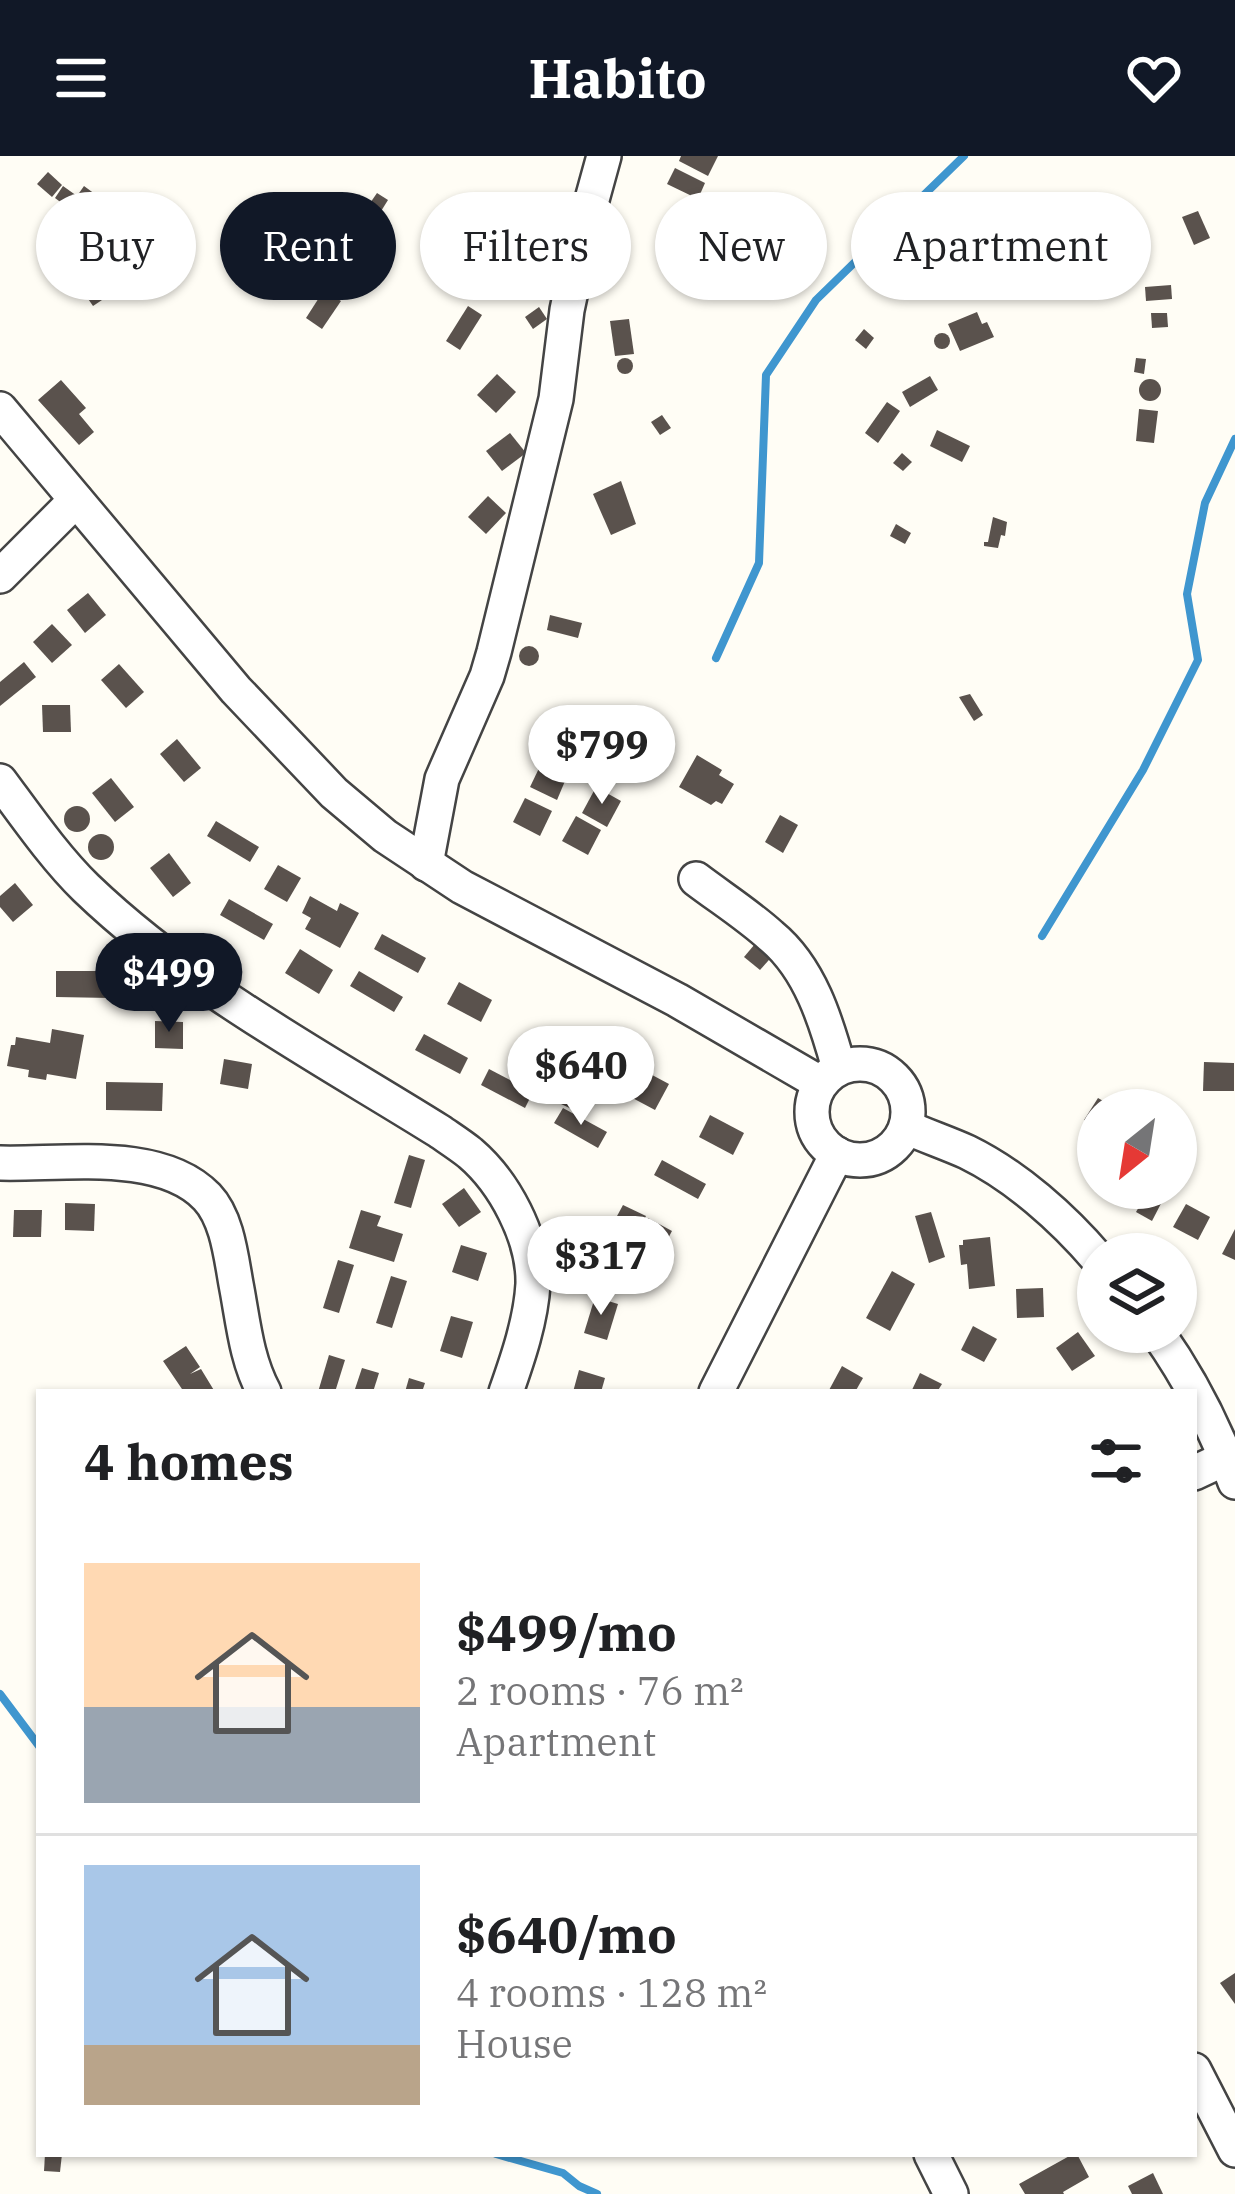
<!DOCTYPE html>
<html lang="en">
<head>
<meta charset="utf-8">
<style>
  :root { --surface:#fff; --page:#f2f2f2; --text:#202124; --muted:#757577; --line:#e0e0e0; --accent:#111827 }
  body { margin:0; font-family:"IBM Plex Serif",serif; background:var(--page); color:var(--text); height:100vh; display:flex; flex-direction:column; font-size:45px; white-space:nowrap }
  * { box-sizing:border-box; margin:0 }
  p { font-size:39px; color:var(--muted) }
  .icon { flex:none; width:66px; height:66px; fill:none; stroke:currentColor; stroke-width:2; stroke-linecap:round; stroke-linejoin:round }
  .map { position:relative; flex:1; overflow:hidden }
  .sheet { position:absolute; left:36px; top:1233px; width:1161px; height:768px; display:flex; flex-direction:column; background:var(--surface); border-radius:0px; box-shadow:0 3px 9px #0004 }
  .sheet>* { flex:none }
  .guide { position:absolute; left:36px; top:36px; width:1164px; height:108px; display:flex; gap:24px }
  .needle { width:78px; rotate:210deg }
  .tools { position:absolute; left:1077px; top:933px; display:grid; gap:24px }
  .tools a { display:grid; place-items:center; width:120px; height:120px; border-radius:50%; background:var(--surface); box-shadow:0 3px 9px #0004; font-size:60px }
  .price { position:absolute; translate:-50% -102px; padding:0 27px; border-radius:42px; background:#fff; color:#222; font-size:39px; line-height:78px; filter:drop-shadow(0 3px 6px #0008) }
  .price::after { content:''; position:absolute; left:50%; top:72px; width:36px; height:27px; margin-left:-18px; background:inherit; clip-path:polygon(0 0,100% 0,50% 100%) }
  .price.current { background:var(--accent); color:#fff }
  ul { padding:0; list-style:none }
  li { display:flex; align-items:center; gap:36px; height:300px; padding:0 48px }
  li+li { border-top:3px solid var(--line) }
  li span { display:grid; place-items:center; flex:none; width:336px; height:240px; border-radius:0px; color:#555 }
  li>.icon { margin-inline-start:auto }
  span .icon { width:144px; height:144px; fill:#fffc; stroke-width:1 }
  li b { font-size:51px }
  h2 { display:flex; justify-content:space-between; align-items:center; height:144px; padding:0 48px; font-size:51px }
  .chip { padding:0 42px; border-radius:54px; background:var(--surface); box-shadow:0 3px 9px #0004; font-size:42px; line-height:108px }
  .chip.current { background:var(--accent); color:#fff }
  header { display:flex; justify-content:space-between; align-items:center; height:156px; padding:0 48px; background:var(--accent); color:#fff; font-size:54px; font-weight:700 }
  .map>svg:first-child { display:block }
</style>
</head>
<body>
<header><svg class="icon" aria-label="menu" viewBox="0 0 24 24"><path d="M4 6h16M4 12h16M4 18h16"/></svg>Habito<svg class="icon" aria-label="heart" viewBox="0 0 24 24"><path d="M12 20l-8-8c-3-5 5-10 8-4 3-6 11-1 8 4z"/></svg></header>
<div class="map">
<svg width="1235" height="2038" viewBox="0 0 1235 2038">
  <rect width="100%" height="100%" fill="#fffdf5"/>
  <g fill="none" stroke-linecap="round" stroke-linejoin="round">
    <g stroke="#3f96cf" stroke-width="8">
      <polyline points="716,502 759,407 766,219 816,144 964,0"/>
      <polyline points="1042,780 1143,614 1198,504 1187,438 1205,347 1235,283"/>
      <polyline points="0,1538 39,1590"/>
      <polyline points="496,1998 563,2017 579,2030 597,2038"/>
    </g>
  </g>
  <g fill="#5a524d">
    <polygon points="681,0 718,0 708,20 679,5"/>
    <polygon points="675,12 705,27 698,43 667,28"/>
    <polygon points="48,16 62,29 52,41 37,28"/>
    <polygon points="63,30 77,40 84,30 103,44 87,66 55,42"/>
    <polygon points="377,37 388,44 378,60 366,53"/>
    <polygon points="530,51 547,65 529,87 511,72"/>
    <polygon points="1198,55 1210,82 1194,89 1182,61"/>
    <circle cx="681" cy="83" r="8"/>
    <polygon points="511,79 522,89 510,102 498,92"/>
    <polygon points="350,115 366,124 359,137 343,128"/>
    <polygon points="98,127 108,140 93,150 84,137"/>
    <polygon points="1171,129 1172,143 1146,145 1145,131"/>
    <polygon points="324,134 341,145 322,173 306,162"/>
    <polygon points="468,150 482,159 460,194 446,185"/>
    <polygon points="539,151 547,163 533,173 525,161"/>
    <polygon points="977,156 982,168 987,166 994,181 960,195 948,168"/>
    <polygon points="1151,157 1167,157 1168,171 1152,172"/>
    <polygon points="629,163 634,198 615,200 610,165"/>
    <polygon points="864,173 874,182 866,193 855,184"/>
    <circle cx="942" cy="185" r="8"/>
    <polygon points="1136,202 1146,203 1144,218 1134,216"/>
    <circle cx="625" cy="210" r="8"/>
    <polygon points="497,218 516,236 496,257 477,239"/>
    <polygon points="930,220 938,234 910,251 902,236"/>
    <circle cx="1150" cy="234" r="11"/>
    <polygon points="61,224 86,252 79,258 94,276 79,289 38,244"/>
    <polygon points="887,246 900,255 878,287 865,277"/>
    <polygon points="1139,253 1158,255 1154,287 1136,285"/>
    <polygon points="662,259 671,272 660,279 651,266"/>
    <polygon points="937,274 970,290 962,306 930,290"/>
    <polygon points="510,277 526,297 502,315 486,295"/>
    <polygon points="902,297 912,306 903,315 893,307"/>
    <polygon points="621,325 636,368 611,379 593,338"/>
    <polygon points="488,340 506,357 486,378 468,361"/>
    <polygon points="993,361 1007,366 1005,380 1001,379 998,392 984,390 984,386 988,386"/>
    <polygon points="896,368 911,377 905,388 890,380"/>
    <polygon points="88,437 106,459 85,477 67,454"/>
    <polygon points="550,459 582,467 578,482 547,474"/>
    <polygon points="52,468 72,489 52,507 33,486"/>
    <circle cx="529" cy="500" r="10"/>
    <polygon points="24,506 36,521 0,550 0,526"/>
    <polygon points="119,508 144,536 126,552 101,524"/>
    <polygon points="970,538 983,559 974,565 959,541"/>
    <polygon points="42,549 70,549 71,576 43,576"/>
    <polygon points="587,567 619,583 607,605 576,590"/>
    <polygon points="177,583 201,612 184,626 160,598"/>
    <polygon points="697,599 722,614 719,619 734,628 722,648 716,645 711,649 679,631"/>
    <polygon points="542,606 568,618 557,644 530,631"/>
    <polygon points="111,622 134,651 115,666 92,637"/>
    <polygon points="596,631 621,645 607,671 582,657"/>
    <polygon points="525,642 552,655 540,680 513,666"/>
    <circle cx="77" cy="663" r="13"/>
    <polygon points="780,659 798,669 783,697 765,686"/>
    <polygon points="576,660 601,674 588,699 562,685"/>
    <polygon points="216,665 259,691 250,706 207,680"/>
    <circle cx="101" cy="691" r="13"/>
    <polygon points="169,697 191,727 173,741 150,712"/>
    <polygon points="278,709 301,722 287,746 264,733"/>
    <polygon points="15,727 33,749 13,766 0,751 0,740"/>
    <polygon points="310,740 337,755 340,747 359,757 340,792 305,773 311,762 302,757"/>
    <polygon points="229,743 273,768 264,784 220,759"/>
    <polygon points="382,778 426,802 418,817 374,793"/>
    <polygon points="760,782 776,796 760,814 744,801"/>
    <polygon points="300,793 333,814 319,838 285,817"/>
    <polygon points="56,815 112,815 111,842 56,841"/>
    <polygon points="359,815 403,841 394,856 350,830"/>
    <polygon points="459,826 492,844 481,866 447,848"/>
    <polygon points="155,865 183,866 183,893 155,892"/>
    <polygon points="543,871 576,889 564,910 531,892"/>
    <polygon points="52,873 84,879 76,923 47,918 46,924 28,921 29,914 7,910 11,889 15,889 16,881 50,887"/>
    <polygon points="424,878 468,902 460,918 415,894"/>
    <polygon points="224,903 252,908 248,933 220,928"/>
    <polygon points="624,904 669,928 655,954 610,930"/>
    <polygon points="1204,906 1234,907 1234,935 1203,935"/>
    <polygon points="489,913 533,936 525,952 481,929"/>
    <polygon points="106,926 163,927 162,955 106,954"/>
    <polygon points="570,933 583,942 576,955 561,948"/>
    <polygon points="1098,942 1119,954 1098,954 1098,972 1084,964"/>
    <polygon points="563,952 607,976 598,992 554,967"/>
    <polygon points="710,959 744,977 733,999 699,981"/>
    <polygon points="409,999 425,1004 411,1052 394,1047"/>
    <polygon points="662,1004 706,1028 698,1043 654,1019"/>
    <polygon points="464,1032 481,1056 459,1071 442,1048"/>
    <polygon points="1150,1032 1169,1032 1152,1065 1136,1056"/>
    <polygon points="65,1047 95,1048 94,1075 65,1074"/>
    <polygon points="1186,1048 1210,1061 1198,1084 1173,1071"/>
    <polygon points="623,1049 646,1060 633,1085 610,1073"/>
    <polygon points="14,1054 42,1054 41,1081 13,1081"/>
    <polygon points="361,1054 381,1060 377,1070 403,1078 394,1106 349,1092"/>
    <polygon points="931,1056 945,1101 929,1107 915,1060"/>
    <polygon points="648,1062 672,1075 659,1099 635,1086"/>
    <polygon points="1235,1073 1235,1104 1222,1098"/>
    <polygon points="990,1081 995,1130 969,1133 967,1108 961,1109 959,1089 963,1089 963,1084"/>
    <polygon points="461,1089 487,1097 478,1125 452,1116"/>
    <polygon points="338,1104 354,1109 339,1157 323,1152"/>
    <polygon points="892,1115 915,1128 890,1175 866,1162"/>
    <polygon points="391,1120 407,1125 392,1172 376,1167"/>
    <polygon points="1043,1132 1044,1161 1017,1162 1016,1133"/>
    <polygon points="595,1141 618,1148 607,1184 584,1177"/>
    <polygon points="451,1160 473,1166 462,1202 440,1195"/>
    <polygon points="973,1170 997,1183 984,1206 961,1194"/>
    <polygon points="1078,1176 1095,1200 1072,1215 1056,1192"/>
    <polygon points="186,1190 200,1211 190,1218 201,1213 215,1236 184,1236 163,1205"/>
    <polygon points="329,1199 345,1204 335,1236 318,1236"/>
    <polygon points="842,1210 863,1222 855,1236 828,1236"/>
    <polygon points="362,1212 379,1217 373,1236 354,1236"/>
    <polygon points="579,1214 605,1222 601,1236 573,1236"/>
    <polygon points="920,1217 942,1228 937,1236 911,1236"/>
    <polygon points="409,1222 425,1227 422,1236 405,1236"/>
    <polygon points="1235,1817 1235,1848 1220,1827"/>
    <polygon points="45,1998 62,1998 60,2016 44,2015"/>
    <polygon points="1073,1998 1077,1998 1089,2021 1063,2036 1064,2038 1025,2038 1019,2028"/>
    <polygon points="1153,2017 1163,2038 1132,2038 1128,2030"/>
  </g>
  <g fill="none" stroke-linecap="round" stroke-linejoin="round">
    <g stroke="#444" stroke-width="38">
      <g id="minor">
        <polyline points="0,253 236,534 334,637 385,680 462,731 677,844 820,927"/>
        <polyline points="0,420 76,344"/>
        <path d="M0,625C26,660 55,702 86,732C189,831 319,900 439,975C449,982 460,989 470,997C504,1026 534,1081 533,1128C531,1164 518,1202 506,1236"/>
        <polyline points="426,708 442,623 487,520 494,496 556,243 567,154 585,69 604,0"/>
        <path d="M696,723C721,742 748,759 771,780C810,812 826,865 839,912"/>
        <circle cx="860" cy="956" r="48"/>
        <path d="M906,971C926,980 947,987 967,996C1016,1020 1063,1062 1098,1103"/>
        <path d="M0,1007C61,1009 160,992 207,1041C227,1062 231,1100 236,1128C243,1164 246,1203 264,1236"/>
        <path d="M1157,1176C1191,1224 1215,1271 1235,1326"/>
        <polyline points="716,1236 837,998"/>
        <polyline points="1194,1317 1226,1302"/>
        <polyline points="1194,1914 1235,1994"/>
        <polyline points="931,1998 951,2038"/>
      </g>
    </g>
    <use href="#minor" stroke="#fff" stroke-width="33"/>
  </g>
</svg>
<div class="tools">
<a><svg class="needle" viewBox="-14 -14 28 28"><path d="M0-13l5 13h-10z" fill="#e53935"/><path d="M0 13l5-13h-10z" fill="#757577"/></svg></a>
<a><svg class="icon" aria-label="layers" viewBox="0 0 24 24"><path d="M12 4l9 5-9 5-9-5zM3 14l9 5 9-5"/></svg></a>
</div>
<b class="price" style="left:602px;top:651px">$799</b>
<b class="price current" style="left:169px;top:879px">$499</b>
<b class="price" style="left:581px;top:972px">$640</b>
<b class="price" style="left:601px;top:1162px">$317</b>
<div class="guide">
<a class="chip">Buy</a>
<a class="chip current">Rent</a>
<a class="chip">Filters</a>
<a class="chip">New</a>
<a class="chip">Apartment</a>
</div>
<section class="sheet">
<h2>4 homes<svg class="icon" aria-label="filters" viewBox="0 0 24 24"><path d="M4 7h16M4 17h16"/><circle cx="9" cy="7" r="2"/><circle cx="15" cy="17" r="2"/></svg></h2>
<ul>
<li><span style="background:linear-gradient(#ffd9b3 60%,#9aa5b1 0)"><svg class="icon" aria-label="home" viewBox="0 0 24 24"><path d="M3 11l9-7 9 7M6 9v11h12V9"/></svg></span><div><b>$499/mo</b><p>2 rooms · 76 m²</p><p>Apartment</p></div></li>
<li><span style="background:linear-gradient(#a9c7e8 75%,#b9a48a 0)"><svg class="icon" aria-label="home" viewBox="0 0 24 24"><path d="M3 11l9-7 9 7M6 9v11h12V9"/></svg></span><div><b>$640/mo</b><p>4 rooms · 128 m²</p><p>House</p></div></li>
</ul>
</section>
</div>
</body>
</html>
